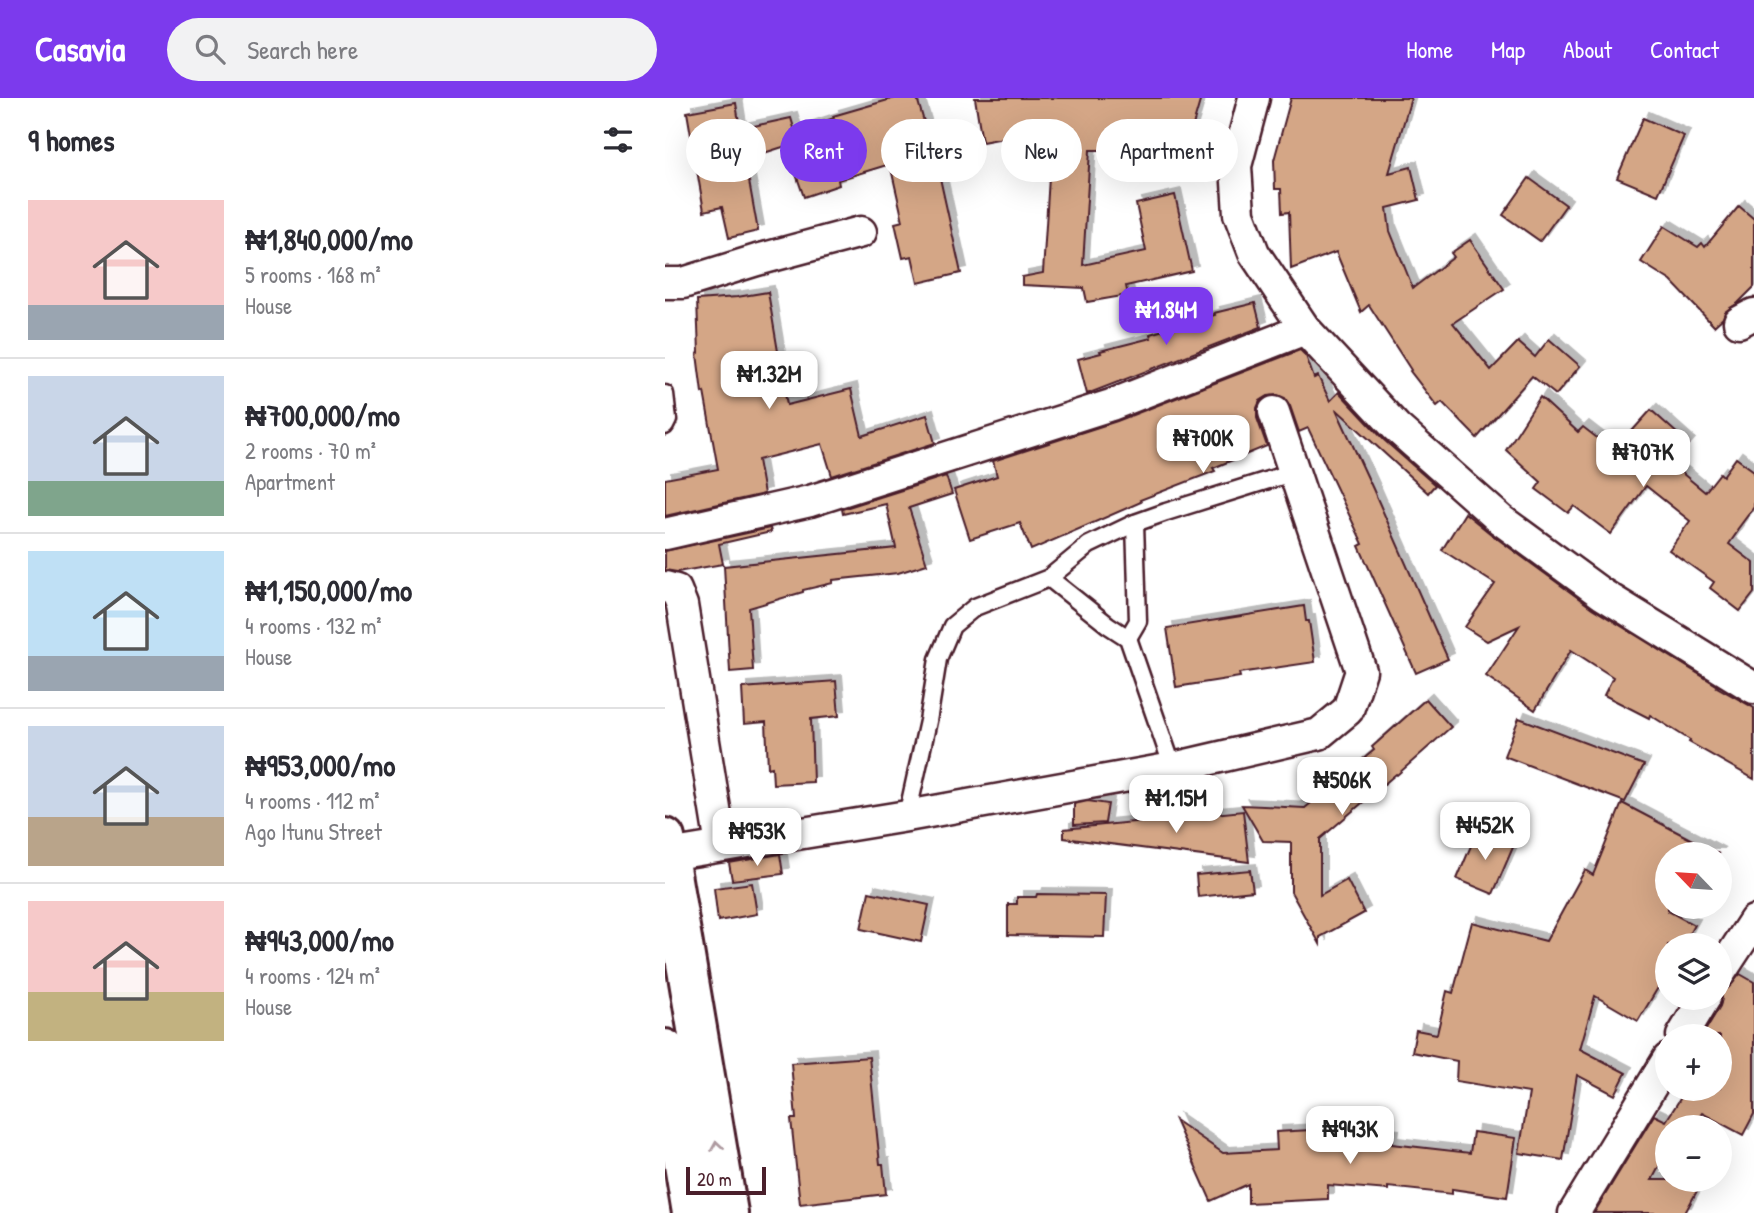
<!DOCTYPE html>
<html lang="en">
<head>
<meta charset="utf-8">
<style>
  :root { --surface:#fff; --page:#f2f2f3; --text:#2b2b33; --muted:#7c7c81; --line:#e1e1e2; --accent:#7c3aed }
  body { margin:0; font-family:"Patrick Hand",sans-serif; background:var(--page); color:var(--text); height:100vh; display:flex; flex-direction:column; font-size:26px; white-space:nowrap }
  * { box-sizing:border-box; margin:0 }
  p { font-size:23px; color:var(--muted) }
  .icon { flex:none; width:38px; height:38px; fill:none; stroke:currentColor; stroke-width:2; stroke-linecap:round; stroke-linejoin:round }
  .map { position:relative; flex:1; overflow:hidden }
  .details { display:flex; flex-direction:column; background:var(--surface); width:665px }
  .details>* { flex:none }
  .banner { position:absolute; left:21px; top:21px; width:665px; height:63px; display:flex; gap:14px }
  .needle { width:46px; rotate:295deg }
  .tools { position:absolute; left:990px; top:744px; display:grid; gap:14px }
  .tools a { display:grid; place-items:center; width:77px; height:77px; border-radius:50%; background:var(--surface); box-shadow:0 7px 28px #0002; font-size:35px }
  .scale { position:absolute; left:21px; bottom:18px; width:80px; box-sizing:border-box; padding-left:7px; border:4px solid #4a1f2b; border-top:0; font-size:19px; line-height:24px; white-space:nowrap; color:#4a1f2b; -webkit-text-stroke:5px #fff; paint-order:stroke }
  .price { position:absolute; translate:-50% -60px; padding:0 16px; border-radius:14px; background:#fff; color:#222; font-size:23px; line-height:46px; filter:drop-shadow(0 2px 4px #0008) }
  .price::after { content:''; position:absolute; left:50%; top:42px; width:21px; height:16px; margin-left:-10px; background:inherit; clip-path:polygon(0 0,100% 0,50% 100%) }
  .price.on { background:var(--accent); color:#fff }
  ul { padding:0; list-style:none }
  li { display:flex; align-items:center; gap:21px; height:175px; padding:0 28px }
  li+li { border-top:2px solid var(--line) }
  li span { display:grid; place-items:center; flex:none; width:196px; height:140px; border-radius:0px; color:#555 }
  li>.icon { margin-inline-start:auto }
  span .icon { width:84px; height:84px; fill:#fffc; stroke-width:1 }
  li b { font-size:30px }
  h2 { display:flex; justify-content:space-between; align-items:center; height:84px; padding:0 28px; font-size:30px }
  .pill { padding:0 24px; border-radius:32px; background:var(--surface); box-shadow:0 7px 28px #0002; font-size:24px; line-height:63px }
  .pill.on { background:var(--accent); color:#fff }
  header { display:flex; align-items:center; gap:42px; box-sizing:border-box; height:98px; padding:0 35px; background:var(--accent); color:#fff }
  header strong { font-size:33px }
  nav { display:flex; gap:38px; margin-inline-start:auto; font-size:24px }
  .search { width:490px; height:63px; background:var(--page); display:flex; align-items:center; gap:18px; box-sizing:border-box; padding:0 24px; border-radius:38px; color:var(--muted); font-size:26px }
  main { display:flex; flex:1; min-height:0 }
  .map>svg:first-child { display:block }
</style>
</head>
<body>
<header>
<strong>Casavia</strong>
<div class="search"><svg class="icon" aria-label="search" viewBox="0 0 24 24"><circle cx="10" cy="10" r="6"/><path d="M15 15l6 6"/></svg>Search here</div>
<nav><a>Home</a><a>Map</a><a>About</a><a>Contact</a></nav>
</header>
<main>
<section class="details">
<h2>9 homes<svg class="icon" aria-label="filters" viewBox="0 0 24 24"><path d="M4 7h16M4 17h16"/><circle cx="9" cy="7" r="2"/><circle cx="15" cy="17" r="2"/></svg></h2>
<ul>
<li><span style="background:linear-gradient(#f6c9c9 75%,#9aa5b1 0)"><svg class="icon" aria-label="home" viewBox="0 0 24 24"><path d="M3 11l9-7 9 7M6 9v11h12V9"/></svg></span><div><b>₦1,840,000/mo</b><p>5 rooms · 168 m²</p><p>House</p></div></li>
<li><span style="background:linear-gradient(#c9d6e8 75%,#7fa58c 0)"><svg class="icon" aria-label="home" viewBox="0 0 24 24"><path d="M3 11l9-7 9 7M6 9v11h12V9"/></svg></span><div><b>₦700,000/mo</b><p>2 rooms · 70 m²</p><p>Apartment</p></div></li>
<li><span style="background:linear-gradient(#bfe0f5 75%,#9aa5b1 0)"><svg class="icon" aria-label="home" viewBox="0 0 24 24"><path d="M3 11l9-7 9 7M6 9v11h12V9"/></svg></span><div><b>₦1,150,000/mo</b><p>4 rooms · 132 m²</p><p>House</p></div></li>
<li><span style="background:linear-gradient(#c9d6e8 65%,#b9a48a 0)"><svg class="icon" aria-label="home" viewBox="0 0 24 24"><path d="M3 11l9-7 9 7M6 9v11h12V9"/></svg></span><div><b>₦953,000/mo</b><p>4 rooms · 112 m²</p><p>Ago Itunu Street</p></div></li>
<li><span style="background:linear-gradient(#f6c9c9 65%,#c2b280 0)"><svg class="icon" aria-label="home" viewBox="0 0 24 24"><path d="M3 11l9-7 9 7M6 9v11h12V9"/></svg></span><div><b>₦943,000/mo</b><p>4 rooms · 124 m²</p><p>House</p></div></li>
</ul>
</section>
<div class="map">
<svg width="1089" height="1115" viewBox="0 0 1089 1115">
  <defs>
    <filter id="shadow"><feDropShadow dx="6" dy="-6" stdDeviation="0" flood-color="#0004"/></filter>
  </defs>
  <rect width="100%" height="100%" fill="#fff"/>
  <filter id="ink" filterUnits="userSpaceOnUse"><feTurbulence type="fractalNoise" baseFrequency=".0143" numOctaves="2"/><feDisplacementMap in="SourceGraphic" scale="14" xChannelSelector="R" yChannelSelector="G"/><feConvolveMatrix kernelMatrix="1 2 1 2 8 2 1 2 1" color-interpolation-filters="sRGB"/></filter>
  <g filter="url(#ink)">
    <g fill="#d4a686" stroke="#4a1f2b" stroke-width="2" filter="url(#shadow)">
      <polygon points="230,0 252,0 273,71 296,175 253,185 247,158 238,160 230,125 238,123 225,66 173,82 174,87 139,99 121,48 80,61 93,133 64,140 57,109 39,113 22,14 71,5 75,31 126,20 130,33 169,20 168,18"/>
      <polygon points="310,0 536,0 522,48 466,32 466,52 425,52 418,167 481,153 471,106 510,97 527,173 461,188 463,197 422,204 419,190 357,187 357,179 378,175 387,31 317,44"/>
      <polygon points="626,0 746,0 724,75 746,69 754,102 722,110 725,133 748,190 789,159 786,155 805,142 839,191 788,225 826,272 853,244 870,259 884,241 915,268 891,297 867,278 812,340 777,304 772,308 745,273 746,272 704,207 696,214 671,154 626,171 624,114 617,115 616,91 610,91 609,62"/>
      <polygon points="978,20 1019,38 993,97 952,80"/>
      <polygon points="864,80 901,107 875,143 838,117"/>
      <polygon points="1074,108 1089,121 1089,189 1073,205 1060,214 1058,220 1049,228 1006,183 976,164 999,128 1033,149 1037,145 1040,149"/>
      <polygon points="103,194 122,307 186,291 197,338 262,317 270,345 167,378 157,346 93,362 99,396 0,418 0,381 53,371 39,294 37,295 32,256 34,255 32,202 72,199"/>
      <polygon points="590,205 596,229 422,296 413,261 436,255 435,253 486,240 485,236 550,217 549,215"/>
      <polygon points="635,252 641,258 649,280 653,278 665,303 674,294 719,342 770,387 763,395 671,311 708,391 783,561 751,575 694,448 698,446 643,330 634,334 625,308 620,300 613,297 603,298 595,303 592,310 592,320 602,348 548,370 550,373 475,402 476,404 366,452 355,425 305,441 289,392 332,378 328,363 452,323"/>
      <polygon points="875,299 913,334 918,329 949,353 986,312 1024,346 1006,366 1040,394 1055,375 1058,378 1071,360 1089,373 1089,409 1072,432 1073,433 1064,446 1089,465 1089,495 1075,513 1045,490 1049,484 1004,452 1025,423 981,388 946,436 909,408 903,415 871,391 876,384 841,352"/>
      <polygon points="281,378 287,396 244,410 262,466 233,475 168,482 168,485 138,492 138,494 84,510 88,572 65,574 59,468 231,450 221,406 178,416 177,411"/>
      <polygon points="800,415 826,436 927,510 1053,588 1052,589 1089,610 1089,681 1024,644 1025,642 985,617 984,620 939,597 948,579 906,552 870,612 821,578 854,528 822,543 800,529 830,486 777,452"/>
      <polygon points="105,430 106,434 54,446 58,466 12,474 0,472 0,453"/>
      <polygon points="639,508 641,523 644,523 650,564 574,575 575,579 511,589 502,530"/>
      <polygon points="171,583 174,618 146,621 148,684 108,686 107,669 103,670 101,624 79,626 77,590"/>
      <polygon points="761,601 786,629 732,677 731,676 655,741 655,797 682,782 699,815 655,839 655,846 626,794 626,744 598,743 577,707 640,710 709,652 707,649"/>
      <polygon points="854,620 979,667 960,704 839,658"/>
      <polygon points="423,703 443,706 440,725 409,727 409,706"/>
      <polygon points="957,705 1054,756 1003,756 1003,813 1029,827 1018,847 1003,847 1003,873 973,923 930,898 915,951 961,975 950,997 912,977 898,1062 854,1055 864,995 791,983 792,963 747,954 751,932 772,936 782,893 788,895 807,824 881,843 920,772 928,777"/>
      <polygon points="578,713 584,764 399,740 399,731"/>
      <polygon points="813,731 849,747 828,796 792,781"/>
      <polygon points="115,756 118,776 67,782 64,765"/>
      <polygon points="585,772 588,793 533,799 531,777"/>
      <polygon points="87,785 92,816 53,823 49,790"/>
      <polygon points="204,794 264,807 256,844 196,831"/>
      <polygon points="372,796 441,797 439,839 343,837 343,806 352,806 352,799 371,799"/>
      <polygon points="1075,876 1089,884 1089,1016 1078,1037 1037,1015 1027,1029 1003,1029 1003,1052 987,1082 1038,1082 1020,1115 929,1115 989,1017 1001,1023 1022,990 1055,990 1055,938 1037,938 1055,908 1057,900 1056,892 1063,890"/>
      <polygon points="204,959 215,1066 218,1066 221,1096 135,1106 126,1021 131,1021 126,965"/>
      <polygon points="510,1022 558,1055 612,1052 611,1034 681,1030 681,1034 728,1038 727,1046 805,1055 808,1034 851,1040 842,1099 787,1091 787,1096 723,1089 723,1092 663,1087 663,1101 583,1105 583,1086 546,1103"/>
    </g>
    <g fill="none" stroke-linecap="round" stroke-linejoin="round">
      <g stroke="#4a1f2b" stroke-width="21">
        <g id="lane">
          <polyline points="0,296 3,322 0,328"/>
          <polyline points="384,480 443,527 463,540 508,670"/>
          <polyline points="463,540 473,523 470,425"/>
          <polyline points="242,718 263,623 273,561 287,528 310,509 384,480 424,447 470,425 501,414 629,374"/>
        </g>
      </g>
      <g stroke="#4a1f2b" stroke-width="35">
        <g id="street">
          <polyline points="589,0 571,68 574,116 589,155 640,231"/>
          <polyline points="0,185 18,185 92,162 196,134"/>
          <polyline points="1074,224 1089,216"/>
          <polyline points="0,436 145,403 446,307 640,231 731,329 836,422 937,496 1089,590"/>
          <polyline points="0,489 11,492 17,507 56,748"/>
          <polyline points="3,757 242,718 508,670 654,636 683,612 696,573 609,314"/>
          <polyline points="1055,875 1089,823"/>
          <polyline points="1017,938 1040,900"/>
          <polyline points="909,1115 1003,961"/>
        </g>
      </g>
      <g stroke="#4a1f2b" stroke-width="44">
        <g id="secondary">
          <polyline points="0,740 63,1115"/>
          <polyline points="0,951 27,1115"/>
        </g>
      </g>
      <use href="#lane" stroke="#fff" stroke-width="16"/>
      <use href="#street" stroke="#fff" stroke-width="30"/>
      <use href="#secondary" stroke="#fff" stroke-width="38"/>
    </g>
    <defs><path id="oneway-chevron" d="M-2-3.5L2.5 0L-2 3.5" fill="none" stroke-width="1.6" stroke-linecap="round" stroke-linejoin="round" transform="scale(1.75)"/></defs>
    <use stroke="#ae9aa0" href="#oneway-chevron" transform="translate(52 1048) rotate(-99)"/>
  </g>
</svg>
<div class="tools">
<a><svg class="needle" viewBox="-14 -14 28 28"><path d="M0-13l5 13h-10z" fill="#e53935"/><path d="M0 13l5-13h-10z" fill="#7c7c81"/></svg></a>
<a><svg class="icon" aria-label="layers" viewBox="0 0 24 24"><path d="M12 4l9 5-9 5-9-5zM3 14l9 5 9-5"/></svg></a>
<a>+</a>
<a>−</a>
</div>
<div class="scale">20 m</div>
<b class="price on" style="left:501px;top:249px">₦1.84M</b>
<b class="price" style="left:104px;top:313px">₦1.32M</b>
<b class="price" style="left:538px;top:377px">₦700K</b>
<b class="price" style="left:978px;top:391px">₦707K</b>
<b class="price" style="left:677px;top:719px">₦506K</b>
<b class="price" style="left:511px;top:737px">₦1.15M</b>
<b class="price" style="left:820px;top:764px">₦452K</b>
<b class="price" style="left:92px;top:770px">₦953K</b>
<b class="price" style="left:685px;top:1068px">₦943K</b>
<div class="banner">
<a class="pill">Buy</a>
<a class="pill on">Rent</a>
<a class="pill">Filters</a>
<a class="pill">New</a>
<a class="pill">Apartment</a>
</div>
</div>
</main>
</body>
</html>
